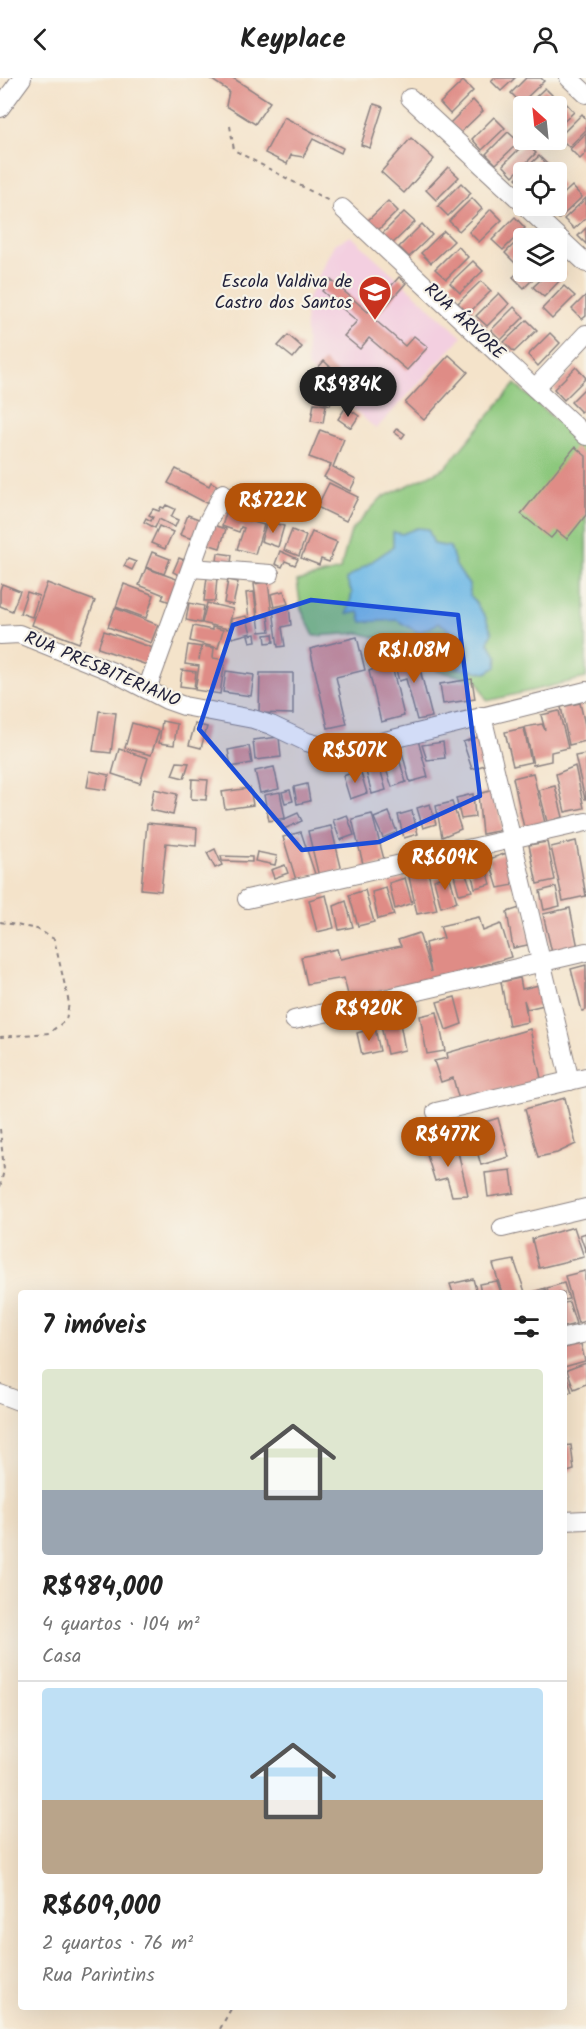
<!DOCTYPE html>
<html lang="pt">
<head>
<meta charset="utf-8">
<style>
  :root { --surface:#fff; --page:#f6f6f6; --text:#222; --muted:#767676; --line:#e0e0e0; --accent:#b45309 }
  body { margin:0; font-family:Kalam,sans-serif; background:var(--page); color:var(--text); height:100vh; display:flex; flex-direction:column; font-size:22px; white-space:nowrap }
  * { box-sizing:border-box; margin:0 }
  p { font-size:20px; color:var(--muted) }
  .icon { flex:none; width:33px; height:33px; fill:none; stroke:currentColor; stroke-width:2; stroke-linecap:round; stroke-linejoin:round }
  .map { position:relative; flex:1; overflow:hidden }
  .drawer { position:absolute; left:18px; top:1212px; width:549px; height:720px; display:flex; flex-direction:column; background:var(--surface); border-radius:6px; box-shadow:0 6px 24px #0002 }
  .drawer>* { flex:none }
  .needle { width:39px; rotate:333deg }
  .controls { position:absolute; left:513px; top:18px; display:grid; gap:12px }
  .controls a { display:grid; place-items:center; width:54px; height:54px; border-radius:6px; background:var(--surface); box-shadow:0 6px 24px #0002; font-size:30px }
  .price { position:absolute; translate:-50% -51px; padding:0 14px; border-radius:21px; background:var(--accent); color:#fff; font-size:20px; line-height:39px; filter:drop-shadow(0 2px 3px #0008) }
  .price::after { content:''; position:absolute; left:50%; top:36px; width:18px; height:14px; margin-left:-9px; background:inherit; clip-path:polygon(0 0,100% 0,50% 100%) }
  .price.on { background:#222; color:#fff }
  ul { padding:0; list-style:none }
  li { display:grid; align-content:center; gap:12px; height:318px; padding:0 24px }
  li+li { border-top:2px solid var(--line) }
  li span { display:grid; place-items:center; height:186px; border-radius:6px; color:#555 }
  li>.icon { margin-inline-start:auto }
  span .icon { width:108px; height:108px; fill:#fffc; stroke-width:1 }
  li b { font-size:26px }
  h2 { display:flex; justify-content:space-between; align-items:center; height:72px; padding:0 24px; font-size:26px }
  header { display:flex; justify-content:space-between; align-items:center; height:78px; padding:0 24px; background:var(--surface); font-size:27px; font-weight:600 }
  .map>svg:first-child { display:block }
</style>
</head>
<body>
<header><svg class="icon" aria-label="back" viewBox="0 0 24 24"><path d="M15 5l-7 7 7 7"/></svg>Keyplace<svg class="icon" aria-label="person" viewBox="0 0 24 24"><circle cx="12" cy="8" r="4"/><path d="M4 21q1-7 8-7t8 7"/></svg></header>
<div class="map">
<svg width="586" height="1951" viewBox="0 0 586 1951">
  <rect width="100%" height="100%" fill="#f7f3e8"/>
  <filter id="ink" filterUnits="userSpaceOnUse"><feTurbulence type="fractalNoise" baseFrequency=".0167" numOctaves="2"/><feDisplacementMap in="SourceGraphic" scale="12" xChannelSelector="R" yChannelSelector="G"/><feConvolveMatrix kernelMatrix="1 2 1 2 8 2 1 2 1" color-interpolation-filters="sRGB"/></filter>
  <filter id="wash" filterUnits="userSpaceOnUse"><feTurbulence type="fractalNoise" baseFrequency=".008" numOctaves="4" result="noise"/><feDisplacementMap in="SourceGraphic" scale="24" xChannelSelector="R" yChannelSelector="G"/><feGaussianBlur stdDeviation="1.35" result="paint"/><feColorMatrix in="noise" values="0 0 0 0 0 0 0 0 0 0 0 0 0 0 0 0 0 1.4 0 .05"/><feComposite in="paint" operator="in"/></filter>
  <g filter="url(#wash)">
    <rect width="100%" height="100%" fill="#f4e3ca"/>
    <polygon fill="#f3cfe0" points="351,158 462,259 376,351 307,289 305,226 334,166"/>
    <polygon fill="#8cc87d" stroke="#57755c" stroke-width="1.5" points="515,306 586,369 586,600 487,623 478,604 472,601 438,593 421,573 360,555 314,558 301,531 297,503 340,492 351,453 381,420 445,390"/>
    <polygon fill="#6cb7e5" stroke="#476c90" stroke-width="1.5" points="417,450 428,451 434,466 450,469 456,488 469,507 470,517 485,538 492,555 488,564 497,578 496,589 486,595 453,589 445,571 451,557 445,548 438,545 419,555 397,542 362,544 359,534 347,536 352,515 346,501 393,469 393,454 402,456"/>
    <g id="blocks">
      <g fill="#df8c86">
        <polygon points="209,0 233,0 270,24 255,46 226,28 229,13"/>
        <polygon points="494,0 515,0 501,13 491,3"/>
        <polygon points="526,0 541,0 544,3 521,25 511,15"/>
        <polygon points="463,3 473,13 450,36 440,25"/>
        <polygon points="545,10 555,20 547,28 526,28"/>
        <polygon points="473,22 483,33 460,55 450,45"/>
        <polygon points="564,23 574,34 556,51 556,31"/>
        <polygon points="374,26 383,29 370,70 361,67"/>
        <polygon points="582,36 586,41 586,52 569,69 559,59"/>
        <polygon points="284,39 343,70 341,75 313,61 303,79 291,77 287,86 265,75"/>
        <polygon points="494,39 505,50 482,72 472,61"/>
        <polygon points="508,54 519,64 496,86 486,76"/>
        <polygon points="586,55 586,75 580,81 570,71"/>
        <polygon points="411,60 434,81 404,115 381,94"/>
        <polygon points="525,65 536,75 513,98 503,87"/>
        <polygon points="539,78 549,88 542,94 524,94 524,108 516,100"/>
        <polygon points="448,89 459,99 436,122 426,112"/>
        <polygon points="556,101 563,108 556,114"/>
        <polygon points="461,105 471,115 448,138 438,128"/>
        <polygon points="572,108 582,119 559,141 549,131 552,128 556,128 556,123"/>
        <polygon points="472,120 482,131 459,153 449,143"/>
        <polygon points="586,120 586,140 574,151 564,141"/>
        <polygon points="388,123 398,133 375,155 365,145"/>
        <polygon points="491,131 502,142 479,164 469,154"/>
        <polygon points="404,134 415,144 392,166 382,156"/>
        <polygon points="515,139 525,150 503,172 492,162"/>
        <polygon points="422,146 432,157 409,179 399,169"/>
        <polygon points="586,150 586,166 578,158"/>
        <polygon points="444,153 454,163 431,185 421,175"/>
        <polygon points="527,153 535,160 524,160 524,177 515,185 505,175"/>
        <polygon points="458,168 468,179 446,201 435,191"/>
        <polygon points="473,183 483,193 460,215 450,205"/>
        <polygon points="556,187 566,196 544,219 533,209 549,194 556,194"/>
        <polygon points="524,189 524,194 540,194 524,210 513,199"/>
        <polygon points="399,199 406,205 374,241 405,268 414,258 428,269 407,292 369,260 360,271 344,258 357,243 322,213 331,202 368,234"/>
        <polygon points="481,203 491,213 468,236 458,225"/>
        <polygon points="564,208 575,218 552,241 542,231"/>
        <polygon points="499,215 509,226 487,248 476,238"/>
        <polygon points="586,217 586,238 582,241 572,231"/>
        <polygon points="514,229 524,239 501,262 491,252"/>
        <polygon points="527,242 537,252 514,274 504,264"/>
        <polygon points="550,255 560,265 538,288 528,277"/>
        <polygon points="288,257 302,269 293,280 278,268"/>
        <polygon points="449,277 468,294 424,342 405,325"/>
        <polygon points="324,283 345,303 335,313 326,304 323,309 336,314 330,327 312,320 322,301 314,294"/>
        <polygon points="576,289 586,300 564,322 554,311"/>
        <polygon points="586,309 586,330 581,334 571,324"/>
        <polygon points="314,325 326,327 323,345 311,343"/>
        <polygon points="346,329 359,338 351,350 338,341"/>
        <polygon points="397,350 405,356 402,360 394,354"/>
        <polygon points="320,352 344,361 333,389 356,401 350,413 324,399 331,387 309,379"/>
        <polygon points="575,369 586,378 586,437 567,461 557,453 551,460 521,436"/>
        <polygon points="176,391 209,408 211,404 218,408 208,426 168,405"/>
        <polygon points="329,405 358,419 346,443 317,429"/>
        <polygon points="166,427 175,431 171,439 178,442 175,449 159,441 155,450 144,444 146,440 151,443 153,439 149,437 153,431 159,433 161,429 164,430"/>
        <polygon points="238,428 246,430 243,441 264,447 255,476 237,471 244,450 241,449 239,454 222,448 228,429 236,432"/>
        <polygon points="188,437 201,442 193,461 180,457"/>
        <polygon points="267,443 284,448 278,469 261,463"/>
        <polygon points="213,447 226,451 220,470 207,466"/>
        <polygon points="159,448 173,454 165,471 151,465"/>
        <polygon points="292,452 306,458 299,478 284,472"/>
        <polygon points="312,454 337,464 329,484 321,481 319,487 301,480"/>
        <polygon points="280,473 298,481 295,487 285,483 282,489 275,486"/>
        <polygon points="152,474 170,481 164,496 146,489"/>
        <polygon points="218,475 232,477 231,485 217,483"/>
        <polygon points="179,480 189,484 183,499 173,494"/>
        <polygon points="128,481 136,484 132,492 124,488"/>
        <polygon points="146,490 182,503 173,525 162,521 164,517 139,507"/>
        <polygon points="207,499 217,500 215,523 204,523"/>
        <polygon points="228,502 238,504 233,527 224,525"/>
        <polygon points="268,504 272,536 258,538 254,506"/>
        <polygon points="47,505 95,523 79,565 32,547"/>
        <polygon points="2,506 20,513 12,533 0,528 0,512"/>
        <polygon points="124,506 154,517 146,540 116,529"/>
        <polygon points="284,513 288,526 274,529 271,516"/>
        <polygon points="27,514 39,518 32,539 20,535"/>
        <polygon points="254,514 257,540 249,541 246,515"/>
        <polygon points="189,525 204,528 201,545 186,542"/>
        <polygon points="207,525 233,531 228,551 202,545"/>
        <polygon points="289,528 291,547 282,549 285,568 278,569 273,531"/>
        <polygon points="115,530 158,547 151,565 108,549"/>
        <polygon points="246,538 251,555 232,560 230,554 231,541"/>
        <polygon points="268,538 270,553 260,554 258,539"/>
        <polygon points="193,548 212,552 212,549 223,552 218,570 190,563"/>
        <polygon points="104,553 153,570 147,587 98,570"/>
        <polygon points="255,556 256,563 250,564 248,557"/>
        <polygon points="273,556 274,564 266,565 265,557"/>
        <polygon points="357,559 365,592 336,599 347,646 328,650 310,571"/>
        <polygon points="188,567 201,569 199,582 202,568 214,570 213,580 225,582 220,616 195,612 199,588 185,586"/>
        <polygon points="416,575 432,639 417,642 406,601 399,603 393,581"/>
        <polygon points="391,584 404,638 381,644 369,593"/>
        <polygon points="182,592 196,594 194,610 180,608"/>
        <polygon points="226,593 254,597 251,618 223,614"/>
        <polygon points="260,595 293,595 293,636 259,635"/>
        <polygon points="472,601 475,621 443,626 440,606"/>
        <polygon points="580,625 586,651 586,663 569,667 561,629"/>
        <polygon points="99,633 116,635 111,675 93,673"/>
        <polygon points="559,633 568,670 551,674 551,683 533,687 525,649 542,646 545,652 541,637"/>
        <polygon points="162,643 177,646 174,667 159,665"/>
        <polygon points="132,645 159,653 151,677 125,670"/>
        <polygon points="195,646 207,649 201,670 189,667"/>
        <polygon points="524,650 531,684 513,688 505,654"/>
        <polygon points="279,659 281,679 255,682 253,662"/>
        <polygon points="478,659 488,686 472,691 463,664"/>
        <polygon points="418,662 428,699 410,704 400,667"/>
        <polygon points="443,664 445,680 427,682 422,667"/>
        <polygon points="249,668 252,685 231,689 228,672"/>
        <polygon points="119,671 148,680 140,705 112,696"/>
        <polygon points="586,676 586,721 585,721 575,678"/>
        <polygon points="399,681 406,704 392,709 384,685"/>
        <polygon points="378,683 386,712 372,716 364,686"/>
        <polygon points="177,684 189,685 184,700 172,697"/>
        <polygon points="575,688 584,730 565,734 556,696"/>
        <polygon points="274,689 279,711 260,715 255,693"/>
        <polygon points="360,692 367,715 350,721 343,698"/>
        <polygon points="90,693 109,697 106,712 87,709"/>
        <polygon points="533,695 545,745 524,750 513,700"/>
        <polygon points="192,701 208,702 206,722 191,721"/>
        <polygon points="307,706 310,723 297,726 294,709"/>
        <polygon points="555,708 563,739 547,744 539,712"/>
        <polygon points="250,710 253,727 225,731 222,714"/>
        <polygon points="154,711 177,716 173,737 150,732"/>
        <polygon points="290,712 293,723 285,725 282,714"/>
        <polygon points="494,712 503,752 482,756 478,716"/>
        <polygon points="280,714 285,740 269,743 264,717"/>
        <polygon points="473,716 475,739 461,741 456,720"/>
        <polygon points="452,724 461,751 442,759 436,728"/>
        <polygon points="430,726 436,746 423,750 417,730"/>
        <polygon points="412,733 418,756 404,760 398,737"/>
        <polygon points="389,734 397,754 383,760 374,740"/>
        <polygon points="298,735 302,743 284,751 280,743"/>
        <polygon points="372,736 385,785 364,790 352,741"/>
        <polygon points="347,737 354,757 340,762 333,742"/>
        <polygon points="147,745 197,750 196,768 166,765 161,813 141,811"/>
        <polygon points="331,748 342,793 319,799 308,753"/>
        <polygon points="301,754 315,796 296,802 283,759"/>
        <polygon points="576,763 586,818 563,823 551,769"/>
        <polygon points="547,764 555,802 537,806 529,767"/>
        <polygon points="215,771 222,787 215,790 207,775"/>
        <polygon points="257,774 277,778 275,787 255,783"/>
        <polygon points="507,775 514,807 498,810 489,781"/>
        <polygon points="221,778 252,779 252,784 222,783"/>
        <polygon points="485,785 491,806 475,810 470,790"/>
        <polygon points="285,787 288,795 274,800 271,792"/>
        <polygon points="427,790 437,832 417,836 408,794"/>
        <polygon points="465,793 472,813 459,816 454,797"/>
        <polygon points="449,796 457,824 441,829 434,802"/>
        <polygon points="405,800 412,825 395,831 389,805"/>
        <polygon points="556,809 560,828 544,832 540,813"/>
        <polygon points="386,810 394,837 378,841 372,814"/>
        <polygon points="365,812 374,844 358,848 349,817"/>
        <polygon points="326,817 334,850 317,854 309,822"/>
        <polygon points="346,823 353,849 339,852 334,828"/>
        <polygon points="523,829 532,866 513,870 507,834"/>
        <polygon points="570,830 578,870 552,875 543,836"/>
        <polygon points="479,839 483,853 501,846 511,879 453,896 349,921 344,900 307,906 301,879 337,871 340,881 401,868 398,862 419,855 431,894 425,865 444,860 440,848"/>
        <polygon points="586,887 586,932 582,933 571,891"/>
        <polygon points="520,900 522,911 539,907 544,927 527,931 524,922 528,944 509,948 501,904"/>
        <polygon points="455,919 462,946 446,952 437,924"/>
        <polygon points="398,934 405,972 387,976 379,938"/>
        <polygon points="437,934 445,973 427,976 420,938"/>
        <polygon points="375,950 380,973 362,977 357,955"/>
        <polygon points="530,951 542,1005 459,1022 453,1000 441,1004 434,983 448,980 447,975"/>
        <polygon points="565,1020 576,1066 557,1075 538,1079 525,1031"/>
        <polygon points="498,1040 509,1079 481,1087 470,1049"/>
        <polygon points="456,1065 468,1117 452,1118 447,1100 435,1103 426,1074"/>
        <polygon points="511,1092 514,1115 488,1119 485,1095"/>
        <polygon points="574,1149 584,1179 539,1190 532,1161"/>
        <polygon points="586,1155 586,1174 580,1157"/>
        <polygon points="514,1182 525,1214 502,1215 493,1186"/>
        <polygon points="585,1193 586,1243 578,1245 565,1198"/>
        <polygon points="473,1201 477,1215 453,1215 450,1206"/>
        <polygon points="497,1203 501,1215 481,1215 479,1206"/>
        <polygon points="564,1205 569,1221 564,1222 564,1215 548,1215 547,1210"/>
        <polygon points="545,1210 546,1215 530,1215"/>
        <polygon points="569,1224 576,1246 564,1249 564,1225"/>
        <polygon points="581,1266 585,1283 564,1289 564,1270"/>
        <polygon points="586,1285 586,1306 574,1311 567,1292"/>
        <polygon points="564,1291 572,1314 564,1315"/>
        <polygon points="571,1367 574,1392 564,1395 564,1368"/>
      </g>
    </g>
  </g>
  <g filter="url(#ink)">
    <use href="#blocks" fill-opacity="0" stroke="#8b8282" stroke-width="1.5"/>
    <g fill="none" stroke-linecap="round" stroke-linejoin="round">
      <g stroke="#8b8282" stroke-width="20">
        <g id="minor">
          <polyline points="569,0 586,16"/>
          <polyline points="410,20 524,126"/>
          <polyline points="0,30 22,0"/>
          <polyline points="525,128 586,185"/>
          <polyline points="342,130 586,358"/>
          <polyline points="535,310 586,256"/>
          <polyline points="192,490 270,496"/>
          <polyline points="0,557 19,556 113,594 167,622 184,628 253,641 271,647 307,664 325,669 365,668 586,613"/>
          <polyline points="147,611 207,445 223,415"/>
          <polyline points="482,638 570,1003"/>
          <polyline points="247,821 586,744"/>
          <polyline points="294,942 586,874"/>
          <polyline points="436,1034 586,999"/>
          <polyline points="502,1150 586,1130"/>
          <polyline points="564,1260 586,1255"/>
          <polyline points="0,1316 21,1324"/>
          <polyline points="564,1443 586,1442"/>
        </g>
      </g>
      <g stroke="#8b8282" stroke-width="2" stroke-dasharray="4.5 4.5" stroke-linecap="butt">
        <polyline points="230,48 234,72 329,123"/>
        <polyline points="0,844 37,851 54,861 69,925 66,942 49,955 0,959"/>
        <polyline points="0,1051 4,1092 0,1109"/>
        <polyline points="220,1951 232,1929"/>
      </g>
      <use href="#minor" stroke="#fff" stroke-width="18"/>
    </g>
  </g>
  <path fill="#1d4ed8" fill-opacity="0.2" stroke="#1d4ed8" stroke-width="4.5" stroke-linejoin="round" d="M311,522L458,537L480,718L379,764L302,772L199,651L233,547Z"/>
  <defs>
    <g id="school-pin" transform="scale(1.725)"><path d="M0 17L-7.5 6A9.5 9.5 0 1 1 7.5 6Z" fill="#c8321e" stroke="#f7f3e8"/><path d="M0-5L7-2L0 1L-7-2ZM-4 1L0 2.5L4 1V4Q0 6-4 4Z" fill="#fff"/></g>
  </defs>
  <g fill-rule="evenodd">
    <use href="#school-pin" x="375" y="214"/>
  </g>
  <g text-anchor="middle" dominant-baseline="central" stroke-width="4.5" stroke-linejoin="round" paint-order="stroke">
    <g font-size="18" fill="#22223b" stroke="#f7f3e8" text-anchor="end">
      <text x="352" y="204">Escola Valdiva de<tspan x="352" dy="21">Castro dos Santos</tspan></text>
    </g>
    <g font-size="18" fill="#22223b" stroke="#f7f3e8">
      <text transform="translate(464 244) rotate(43)">RUA ÁRVORE</text>
      <text transform="translate(102 592) rotate(23)">RUA PRESBITERIANO</text>
    </g>
  </g>
</svg>
<div class="controls">
<a><svg class="needle" viewBox="-14 -14 28 28"><path d="M0-13l5 13h-10z" fill="#e53935"/><path d="M0 13l5-13h-10z" fill="#767676"/></svg></a>
<a><svg class="icon" aria-label="locate" viewBox="0 0 24 24"><circle cx="12" cy="12" r="6"/><path d="M12 2v4M12 18v4M2 12h4M18 12h4"/></svg></a>
<a><svg class="icon" aria-label="layers" viewBox="0 0 24 24"><path d="M12 4l9 5-9 5-9-5zM3 14l9 5 9-5"/></svg></a>
</div>
<b class="price on" style="left:348px;top:340px">R$984K</b>
<b class="price" style="left:273px;top:456px">R$722K</b>
<b class="price" style="left:414px;top:606px">R$1.08M</b>
<b class="price" style="left:355px;top:706px">R$507K</b>
<b class="price" style="left:445px;top:813px">R$609K</b>
<b class="price" style="left:369px;top:964px">R$920K</b>
<b class="price" style="left:448px;top:1090px">R$477K</b>
<section class="drawer">
<h2>7 imóveis<svg class="icon" aria-label="filters" viewBox="0 0 24 24"><path d="M4 7h16M4 17h16"/><circle cx="9" cy="7" r="2"/><circle cx="15" cy="17" r="2"/></svg></h2>
<ul>
<li><span style="background:linear-gradient(#dfe7d0 65%,#9aa5b1 0)"><svg class="icon" aria-label="home" viewBox="0 0 24 24"><path d="M3 11l9-7 9 7M6 9v11h12V9"/></svg></span><div><b>R$984,000</b><p>4 quartos · 104 m²</p><p>Casa</p></div></li>
<li><span style="background:linear-gradient(#bfe0f5 60%,#b9a48a 0)"><svg class="icon" aria-label="home" viewBox="0 0 24 24"><path d="M3 11l9-7 9 7M6 9v11h12V9"/></svg></span><div><b>R$609,000</b><p>2 quartos · 76 m²</p><p>Rua Parintins</p></div></li>
</ul>
</section>
</div>
</body>
</html>
